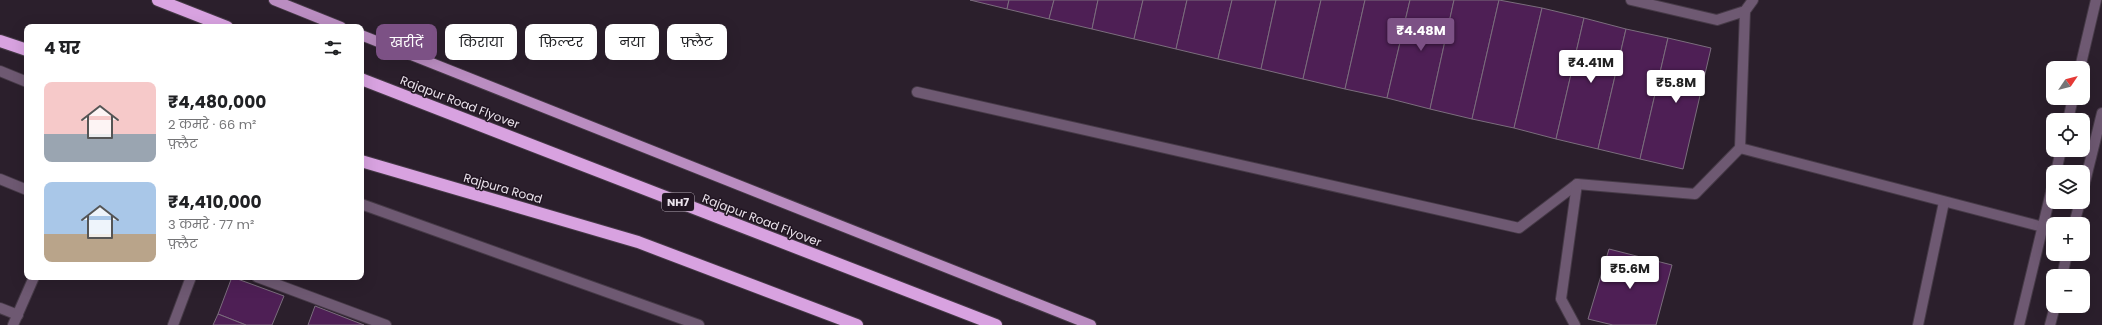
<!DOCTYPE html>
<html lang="hi">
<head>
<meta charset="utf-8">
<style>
  :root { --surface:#fff; --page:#f2f2f2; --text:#202124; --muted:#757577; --accent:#7c5185 }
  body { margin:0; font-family:Poppins,"Noto Sans Devanagari",sans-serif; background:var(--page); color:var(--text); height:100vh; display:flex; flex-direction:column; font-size:15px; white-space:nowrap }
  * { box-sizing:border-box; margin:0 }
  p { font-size:13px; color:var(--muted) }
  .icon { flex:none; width:22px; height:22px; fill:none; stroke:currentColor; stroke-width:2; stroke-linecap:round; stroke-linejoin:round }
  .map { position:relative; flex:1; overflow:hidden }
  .sheet { position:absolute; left:24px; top:24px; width:340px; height:256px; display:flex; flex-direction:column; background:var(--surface); border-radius:8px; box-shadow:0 4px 16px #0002 }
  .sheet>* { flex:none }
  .banner { position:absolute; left:376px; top:24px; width:380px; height:36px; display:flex; gap:8px }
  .needle { width:26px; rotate:55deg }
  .controls { position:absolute; left:2046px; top:61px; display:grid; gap:8px }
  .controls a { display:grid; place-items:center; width:44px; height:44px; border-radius:8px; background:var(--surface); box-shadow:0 4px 16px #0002; font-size:20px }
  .price { position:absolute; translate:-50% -34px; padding:0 9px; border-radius:4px; background:#fff; color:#222; font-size:13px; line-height:26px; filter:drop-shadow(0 1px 2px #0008) }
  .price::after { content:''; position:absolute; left:50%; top:24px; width:12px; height:9px; margin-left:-6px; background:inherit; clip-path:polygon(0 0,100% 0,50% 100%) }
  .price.current { background:var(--accent); color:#fff }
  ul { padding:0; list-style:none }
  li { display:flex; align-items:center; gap:12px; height:100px; padding:0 20px }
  li span { display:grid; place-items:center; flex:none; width:112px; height:80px; border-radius:8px; color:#555 }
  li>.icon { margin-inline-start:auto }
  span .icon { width:48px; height:48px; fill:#fffc; stroke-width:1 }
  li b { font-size:17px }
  h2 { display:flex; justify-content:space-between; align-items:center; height:48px; padding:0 20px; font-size:17px }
  .chip { padding:0 14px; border-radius:8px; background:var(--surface); box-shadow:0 4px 16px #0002; font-size:14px; line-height:36px }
  .chip.current { background:var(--accent); color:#fff }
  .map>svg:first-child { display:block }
</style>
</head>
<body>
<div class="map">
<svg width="2102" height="325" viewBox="0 0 2102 325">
  <rect width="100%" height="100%" fill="#2b1f2c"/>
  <g fill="#4e1f55" stroke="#7b6d7d">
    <polygon points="970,0 1009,0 1007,9"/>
    <polygon points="1009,0 1054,0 1049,19 1007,9"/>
    <polygon points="1054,0 1098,0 1092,29 1049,19"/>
    <polygon points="1098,0 1143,0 1134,39 1092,29"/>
    <polygon points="1143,0 1187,0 1176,49 1134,39"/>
    <polygon points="1187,0 1232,0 1218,59 1176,49"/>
    <polygon points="1232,0 1276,0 1261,69 1218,59"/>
    <polygon points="1276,0 1321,0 1303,79 1261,69"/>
    <polygon points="1321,0 1365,0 1345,89 1303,79"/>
    <polygon points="1365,0 1410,0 1387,98 1345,89"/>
    <polygon points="1410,0 1454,0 1430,109 1387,98"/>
    <polygon points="1454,0 1499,0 1472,119 1430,109"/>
    <polygon points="1499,0 1542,8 1514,128 1472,119"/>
    <polygon points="1542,8 1584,18 1556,139 1514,128"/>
    <polygon points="1584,18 1626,29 1598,149 1556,139"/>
    <polygon points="1626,29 1668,38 1640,159 1598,149"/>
    <polygon points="1668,38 1711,48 1683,169 1640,159"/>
    <polygon points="1609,249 1672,265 1656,325 1613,325 1588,319"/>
    <polygon points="232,277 284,296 272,325 246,325 218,314"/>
    <polygon points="315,306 364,325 308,325"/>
    <polygon points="218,314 246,325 213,325"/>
  </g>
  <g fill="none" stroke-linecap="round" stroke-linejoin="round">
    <g stroke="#463a47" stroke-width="12">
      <g id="minor">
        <polyline points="1631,0 1717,20 1745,11 1753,0"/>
        <polyline points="2080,68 2096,0"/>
        <polyline points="0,71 27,82"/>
        <polyline points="917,92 1519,228 1577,184 1695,194 1740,148 2043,227"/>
        <polyline points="2068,120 2073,98"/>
        <polyline points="1740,148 1745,11"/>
        <polyline points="2056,172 2061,150"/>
        <polyline points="0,179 27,190"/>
        <polyline points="2083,190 2102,113"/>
        <polyline points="361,204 699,325"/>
        <polyline points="2074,224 2080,202"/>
        <polyline points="2062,276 2067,254"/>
        <polyline points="257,277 386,325"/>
        <polyline points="0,308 18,315"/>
        <polyline points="13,325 34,277"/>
        <polyline points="173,325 191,277"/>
        <polyline points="1575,325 1561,299 1577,184"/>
        <polyline points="1918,325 1944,202"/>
        <polyline points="2019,325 2053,184"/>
        <polyline points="2050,325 2055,306"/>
      </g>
    </g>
    <g stroke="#463a47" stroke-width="12">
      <g id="major">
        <polyline points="274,0 341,27"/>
        <polyline points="361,35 1091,325"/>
      </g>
    </g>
    <g stroke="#463a47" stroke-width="14">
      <g id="highway">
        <polyline points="158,0 227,27"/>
        <polyline points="0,41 27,50"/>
        <polyline points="361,79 996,325"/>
        <polyline points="361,161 638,242 857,325"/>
      </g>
    </g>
    <use href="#minor" stroke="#6e5972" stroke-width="10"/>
    <use href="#major" stroke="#ba8dc1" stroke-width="10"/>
    <use href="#highway" stroke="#d8a2e0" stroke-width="12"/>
  </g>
  <g text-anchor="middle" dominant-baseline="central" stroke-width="3" stroke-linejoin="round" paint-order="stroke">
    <rect fill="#211522" stroke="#aea4af" stroke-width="1" x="662" y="193" width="32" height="18" rx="3"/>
    <g font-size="11" font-weight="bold" fill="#eae2eb">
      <text x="678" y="202">NH7</text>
    </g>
    <g font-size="12" fill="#eae2eb" stroke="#211522">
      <text transform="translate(460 102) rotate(21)">Rajapur Road Flyover</text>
      <text transform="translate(503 188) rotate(16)">Rajpura Road</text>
      <text transform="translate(762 220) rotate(21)">Rajapur Road Flyover</text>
    </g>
  </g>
</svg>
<div class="controls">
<a><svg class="needle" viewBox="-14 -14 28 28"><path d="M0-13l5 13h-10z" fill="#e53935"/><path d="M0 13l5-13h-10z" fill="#757577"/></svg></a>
<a><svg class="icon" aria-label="locate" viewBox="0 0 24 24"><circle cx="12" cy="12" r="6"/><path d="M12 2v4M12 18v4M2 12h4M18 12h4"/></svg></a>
<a><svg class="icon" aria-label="layers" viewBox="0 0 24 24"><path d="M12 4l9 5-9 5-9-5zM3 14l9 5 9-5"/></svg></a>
<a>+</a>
<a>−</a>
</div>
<b class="price current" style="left:1421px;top:52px">₹4.48M</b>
<b class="price" style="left:1591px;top:84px">₹4.41M</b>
<b class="price" style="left:1676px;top:104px">₹5.8M</b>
<b class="price" style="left:1630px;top:290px">₹5.6M</b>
<div class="banner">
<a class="chip current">खरीदें</a>
<a class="chip">किराया</a>
<a class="chip">फ़िल्टर</a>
<a class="chip">नया</a>
<a class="chip">फ़्लैट</a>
</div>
<section class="sheet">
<h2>4 घर<svg class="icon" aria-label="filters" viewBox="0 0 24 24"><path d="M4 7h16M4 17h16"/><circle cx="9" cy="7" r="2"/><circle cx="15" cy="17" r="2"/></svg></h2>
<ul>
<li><span style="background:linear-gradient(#f6c9c9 65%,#9aa5b1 0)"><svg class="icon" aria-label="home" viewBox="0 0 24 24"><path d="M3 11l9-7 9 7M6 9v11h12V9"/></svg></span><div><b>₹4,480,000</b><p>2 कमरे · 66 m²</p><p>फ़्लैट</p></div></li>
<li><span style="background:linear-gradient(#a9c7e8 65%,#b9a48a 0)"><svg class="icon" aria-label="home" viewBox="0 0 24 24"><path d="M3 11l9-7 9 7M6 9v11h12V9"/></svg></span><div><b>₹4,410,000</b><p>3 कमरे · 77 m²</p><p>फ़्लैट</p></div></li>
</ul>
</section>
</div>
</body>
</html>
